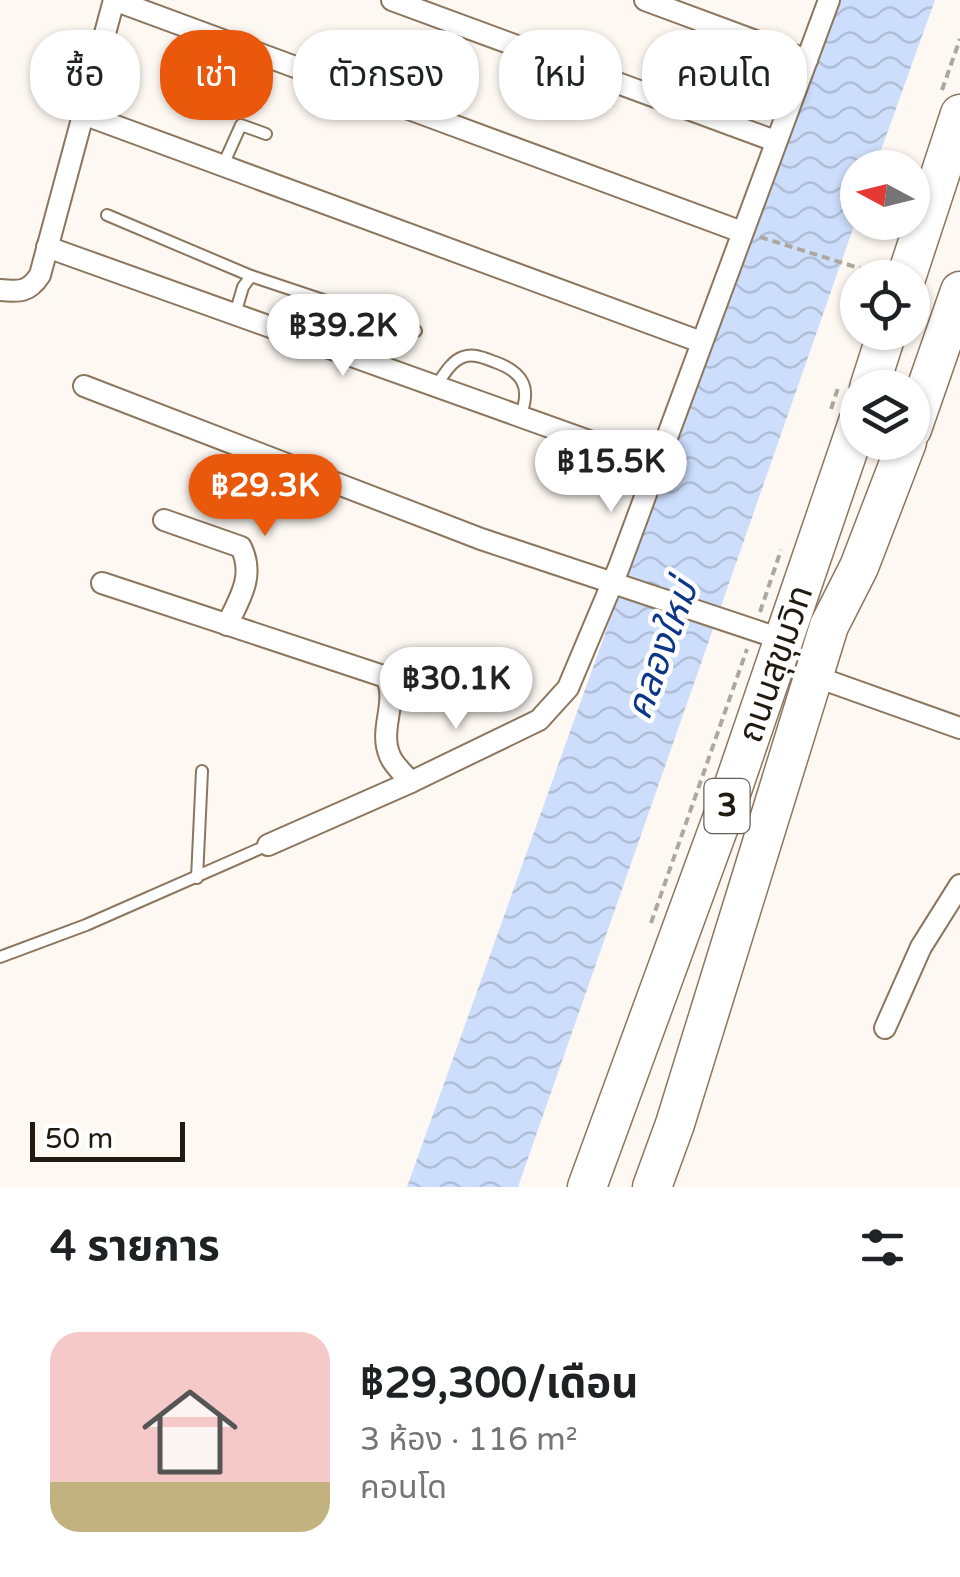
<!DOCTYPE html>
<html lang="th">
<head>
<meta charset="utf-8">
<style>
  :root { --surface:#fff; --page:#f6f6f6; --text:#202124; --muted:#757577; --accent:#ea580c }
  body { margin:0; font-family:"Varela Round","Noto Sans Thai",sans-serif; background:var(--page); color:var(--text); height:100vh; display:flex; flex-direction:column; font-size:38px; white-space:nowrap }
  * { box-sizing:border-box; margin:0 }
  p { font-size:32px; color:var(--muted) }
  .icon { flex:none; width:55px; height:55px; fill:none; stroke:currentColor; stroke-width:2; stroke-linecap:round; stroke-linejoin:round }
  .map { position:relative; height:1187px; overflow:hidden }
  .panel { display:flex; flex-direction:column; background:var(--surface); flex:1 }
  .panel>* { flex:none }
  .hud { position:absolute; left:30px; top:30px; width:900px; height:90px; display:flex; gap:20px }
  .needle { width:65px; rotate:277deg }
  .tools { position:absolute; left:840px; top:150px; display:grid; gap:20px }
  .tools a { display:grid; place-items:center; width:90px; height:90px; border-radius:50%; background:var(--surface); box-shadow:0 2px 8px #0004; font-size:50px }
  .scale { position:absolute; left:30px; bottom:25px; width:155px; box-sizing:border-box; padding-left:10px; border:5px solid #221a10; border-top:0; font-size:28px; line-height:35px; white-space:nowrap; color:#221a10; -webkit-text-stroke:8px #fff; paint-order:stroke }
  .price { position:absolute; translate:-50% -85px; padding:0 22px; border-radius:35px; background:#fff; color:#222; font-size:32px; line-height:65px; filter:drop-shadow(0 2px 5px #0008) }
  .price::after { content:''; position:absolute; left:50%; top:60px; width:30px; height:22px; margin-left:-15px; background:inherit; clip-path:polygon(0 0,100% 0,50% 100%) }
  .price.selected { background:var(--accent); color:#fff }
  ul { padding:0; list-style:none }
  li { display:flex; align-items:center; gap:30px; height:250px; padding:0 50px }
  li span { display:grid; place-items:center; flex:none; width:280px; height:200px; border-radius:30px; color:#555 }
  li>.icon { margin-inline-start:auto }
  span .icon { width:120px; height:120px; fill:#fffc; stroke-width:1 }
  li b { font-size:42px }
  h2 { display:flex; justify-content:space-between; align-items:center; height:120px; padding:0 50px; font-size:42px }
  .tag { padding:0 35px; border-radius:40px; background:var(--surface); box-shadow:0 2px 8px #0004; font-size:35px; line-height:90px }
  .tag.selected { background:var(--accent); color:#fff }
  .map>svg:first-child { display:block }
</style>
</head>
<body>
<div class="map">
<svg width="960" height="1187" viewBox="0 0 960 1187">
  <defs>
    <pattern id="water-waves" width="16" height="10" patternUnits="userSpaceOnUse" patternTransform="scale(2.5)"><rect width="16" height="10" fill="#cddefd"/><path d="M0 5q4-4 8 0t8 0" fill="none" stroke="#b0bed8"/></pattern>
  </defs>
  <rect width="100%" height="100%" fill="#fdf8f2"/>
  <polygon fill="url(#water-waves)" points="839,0 935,0 875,167 858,168 857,217 518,1187 407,1187 664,469"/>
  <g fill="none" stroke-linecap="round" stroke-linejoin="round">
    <g stroke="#8c765e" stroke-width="14">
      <g id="lane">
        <polyline points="223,165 241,125 266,134"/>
        <polyline points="107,215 251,276"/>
        <polyline points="235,314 243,287 251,276 416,331"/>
        <path d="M436,386C443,376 451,361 463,357C474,353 484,358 495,362C523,372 532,388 520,416"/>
        <polyline points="197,878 202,771"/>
        <polyline points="0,957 86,925 268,845"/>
      </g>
    </g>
    <g stroke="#8c765e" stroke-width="24">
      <g id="street">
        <polyline points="114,0 742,232"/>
        <polyline points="392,0 775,141"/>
        <polyline points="645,0 807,60"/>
        <polyline points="83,114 701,342"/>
        <polyline points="47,247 656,465"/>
        <path d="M0,290C20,292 29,292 40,275L114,0"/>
        <polyline points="84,386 481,539 784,640"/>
        <path d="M164,520L241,547C255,576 240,598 227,625"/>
        <path d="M102,583L386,677C399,702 378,729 390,756C394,766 404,774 411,782"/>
        <polyline points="814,676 960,728"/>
        <polyline points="268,845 411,782 539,720 568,688 619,567 829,0"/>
        <polyline points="885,1028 921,947 960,885"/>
      </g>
    </g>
    <g stroke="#8c765e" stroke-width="41">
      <g id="highway">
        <polyline points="906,278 960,114"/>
        <polyline points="869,388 887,332"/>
        <polyline points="912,429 960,291"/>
        <polyline points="587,1187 728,802 858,422"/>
        <polyline points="652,1187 675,1124 829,626 859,567 907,442"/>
      </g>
    </g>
    <g stroke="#ada79f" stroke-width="4" stroke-dasharray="8 5" stroke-linecap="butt">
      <polyline points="942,90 960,39"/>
      <polyline points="760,237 878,274"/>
      <polyline points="831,409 839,385"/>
      <polyline points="760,612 781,550"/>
      <polyline points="651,923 747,649"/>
    </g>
    <use href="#lane" stroke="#fff" stroke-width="10"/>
    <use href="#street" stroke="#fff" stroke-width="20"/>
    <use href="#highway" stroke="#fff" stroke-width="38"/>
  </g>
  <g text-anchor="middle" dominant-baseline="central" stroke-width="9" stroke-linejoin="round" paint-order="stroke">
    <rect fill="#fff" stroke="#645f58" stroke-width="2.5" x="704.5" y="779" width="45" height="54" rx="8"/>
    <g font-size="32" font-weight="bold" fill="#221a10">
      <text x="727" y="806">3</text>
    </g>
    <g font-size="35" fill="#221a10" stroke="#fff">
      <text transform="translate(776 664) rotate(-71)">ถนนสุขุมวิท</text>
    </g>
    <g font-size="38" font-style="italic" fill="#0d3688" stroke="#fff">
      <text transform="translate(662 650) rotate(-70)">คลองใหม่</text>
    </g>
  </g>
</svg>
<div class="tools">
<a><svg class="needle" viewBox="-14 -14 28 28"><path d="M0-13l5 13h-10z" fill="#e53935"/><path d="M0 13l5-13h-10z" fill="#757577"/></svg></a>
<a><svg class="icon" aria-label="locate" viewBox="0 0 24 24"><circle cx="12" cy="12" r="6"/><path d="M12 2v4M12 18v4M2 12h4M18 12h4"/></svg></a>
<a><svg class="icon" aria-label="layers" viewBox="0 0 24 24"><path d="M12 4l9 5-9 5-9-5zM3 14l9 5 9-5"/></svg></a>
</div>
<div class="scale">50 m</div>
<b class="price" style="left:343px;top:379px">฿39.2K</b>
<b class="price" style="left:611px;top:515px">฿15.5K</b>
<b class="price selected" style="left:265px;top:539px">฿29.3K</b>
<b class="price" style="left:456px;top:732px">฿30.1K</b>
<div class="hud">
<a class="tag">ซื้อ</a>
<a class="tag selected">เช่า</a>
<a class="tag">ตัวกรอง</a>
<a class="tag">ใหม่</a>
<a class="tag">คอนโด</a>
</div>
</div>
<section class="panel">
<h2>4 รายการ<svg class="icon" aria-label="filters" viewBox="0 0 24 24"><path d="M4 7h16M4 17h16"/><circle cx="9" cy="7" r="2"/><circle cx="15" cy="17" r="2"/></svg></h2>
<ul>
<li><span style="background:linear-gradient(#f6c9c9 75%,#c2b280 0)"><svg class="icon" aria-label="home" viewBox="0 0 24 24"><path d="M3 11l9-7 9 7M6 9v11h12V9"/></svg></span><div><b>฿29,300/เดือน</b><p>3 ห้อง · 116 m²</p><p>คอนโด</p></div></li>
</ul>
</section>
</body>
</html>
